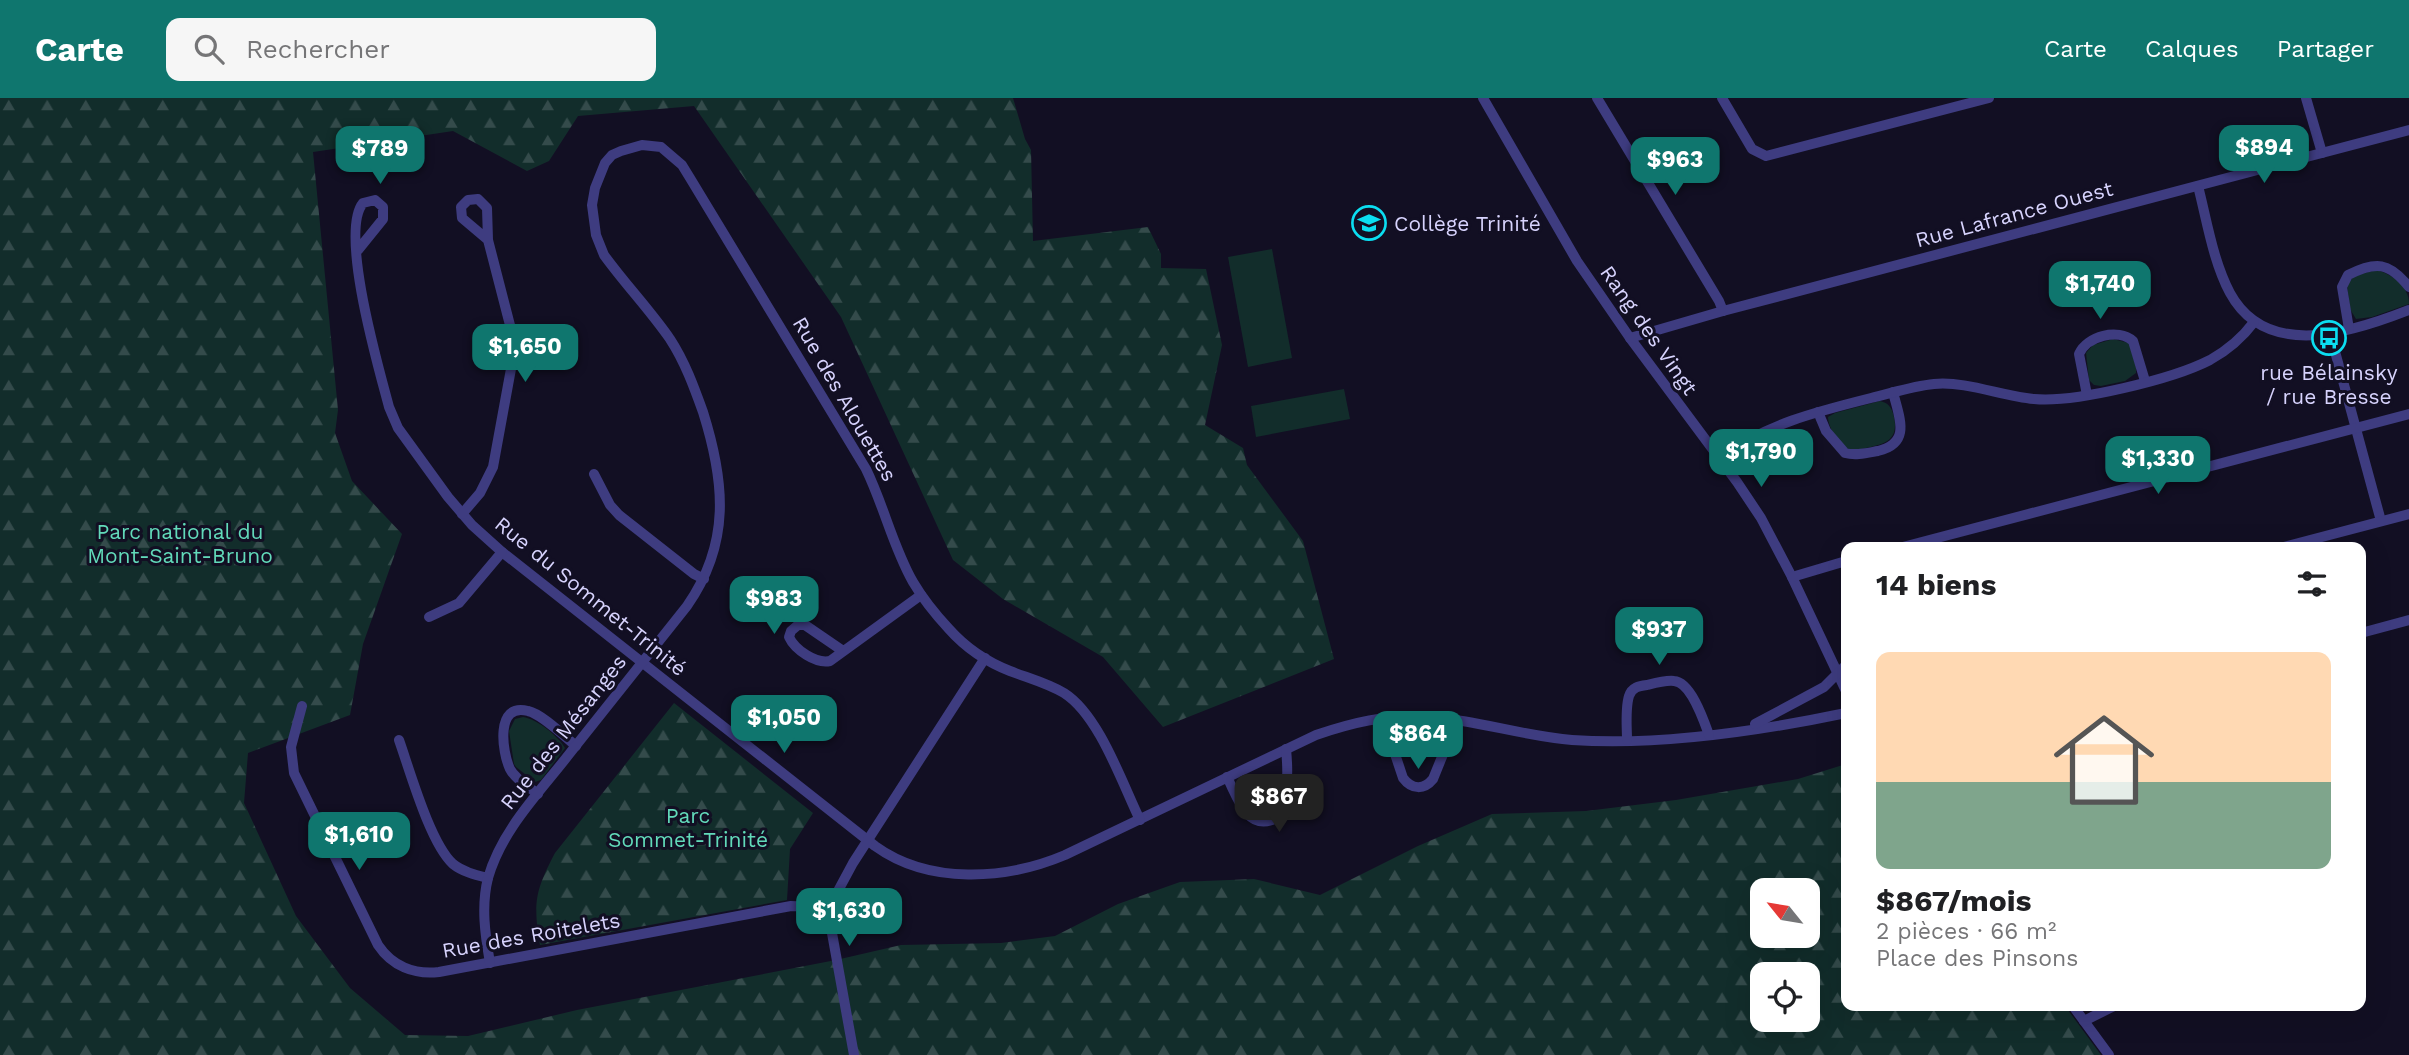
<!DOCTYPE html>
<html lang="fr">
<head>
<meta charset="utf-8">
<style>
  :root { --surface:#fff; --page:#f6f6f6; --text:#202124; --muted:#757577; --line:#e0e0e0; --accent:#0f766e }
  body { margin:0; font-family:"Work Sans",sans-serif; background:var(--page); color:var(--text); height:100vh; display:flex; flex-direction:column; font-size:26px; white-space:nowrap }
  * { box-sizing:border-box; margin:0 }
  p { font-size:23px; color:var(--muted) }
  .icon { flex:none; width:38px; height:38px; fill:none; stroke:currentColor; stroke-width:2; stroke-linecap:round; stroke-linejoin:round }
  .map { position:relative; flex:1; overflow:hidden }
  .panel { position:absolute; left:1841px; top:444px; width:525px; height:469px; display:flex; flex-direction:column; background:var(--surface); border-radius:14px; box-shadow:0 7px 28px #0002 }
  .panel>* { flex:none }
  .needle { width:46px; rotate:300deg }
  .tools { position:absolute; left:1750px; top:780px; display:grid; gap:14px }
  .tools a { display:grid; place-items:center; width:70px; height:70px; border-radius:14px; background:var(--surface); box-shadow:0 7px 28px #0002; font-size:35px }
  .price { position:absolute; translate:-50% -60px; padding:0 16px; border-radius:14px; background:var(--accent); color:#fff; font-size:23px; line-height:46px; filter:drop-shadow(0 2px 4px #0008) }
  .price::after { content:''; position:absolute; left:50%; top:42px; width:21px; height:16px; margin-left:-10px; background:inherit; clip-path:polygon(0 0,100% 0,50% 100%) }
  .price.on { background:#222; color:#fff }
  ul { padding:0; list-style:none }
  li { display:grid; align-content:center; gap:14px; height:371px; padding:0 35px }
  li+li { border-top:2px solid var(--line) }
  li span { display:grid; place-items:center; height:217px; border-radius:14px; color:#555 }
  li>.icon { margin-inline-start:auto }
  span .icon { width:126px; height:126px; fill:#fffc; stroke-width:1 }
  li b { font-size:30px }
  h2 { display:flex; justify-content:space-between; align-items:center; height:84px; padding:0 35px; font-size:30px }
  header { display:flex; align-items:center; gap:42px; box-sizing:border-box; height:98px; padding:0 35px; background:var(--accent); color:#fff }
  header strong { font-size:33px }
  nav { display:flex; gap:38px; margin-inline-start:auto; font-size:24px }
  .search { width:490px; height:63px; background:var(--page); display:flex; align-items:center; gap:18px; box-sizing:border-box; padding:0 24px; border-radius:14px; color:var(--muted); font-size:26px }
  .map>svg:first-child { display:block }
</style>
</head>
<body>
<header>
<strong>Carte</strong>
<div class="search"><svg class="icon" aria-label="search" viewBox="0 0 24 24"><circle cx="10" cy="10" r="6"/><path d="M15 15l6 6"/></svg>Rechercher</div>
<nav><a>Carte</a><a>Calques</a><a>Partager</a></nav>
</header>
<div class="map">
<svg width="2409" height="957" viewBox="0 0 2409 957">
  <defs>
    <pattern id="forest-firs" width="22" height="20" patternUnits="userSpaceOnUse" patternTransform="scale(1.75)"><rect width="22" height="20" fill="#122d2b"/><path d="M5 1l3.5 6h-7zM16 11l3.5 6h-7z" fill="#344b4b"/></pattern>
  </defs>
  <rect width="100%" height="100%" fill="#120f23"/>
  <g fill="#122d2b">
    <polygon points="1272,151 1292,260 1248,269 1228,159"/>
    <path d="M2376,172C2392,176 2409,188 2409,206L2372,219L2356,221L2350,211L2347,187L2354,178Z"/>
    <polygon points="2113,241 2129,245 2136,269 2136,275 2125,283 2101,288 2094,287 2089,282 2086,255 2093,247"/>
    <polygon points="1344,291 1350,321 1256,339 1251,308"/>
    <path d="M1880,303C1889,305 1892,310 1894,319C1899,342 1885,346 1866,350C1861,351 1854,353 1849,351C1839,348 1828,329 1828,319L1835,315Z"/>
    <path d="M523,619C537,621 558,638 565,650L541,682L535,684L516,669L514,666L509,633L515,621Z"/>
  </g>
  <g fill="url(#forest-firs)" fill-rule="evenodd">
    <path d="M0,0H1013L1025,41L1031,52L1033,143L1148,129L1161,156V170L1206,171L1222,247L1205,327L1243,350L1247,367L1303,443L1334,561L1163,629L1103,559L1003,501L953,462L841,219L694,8L578,18L549,63L527,73L453,33L313,54L338,312L335,335L352,383L402,436L363,546L350,617L248,655L244,705L296,818L350,890L405,937L468,938L577,912L836,862L901,847L1001,845L1055,838L1118,806L1180,784L1254,781L1320,797L1418,748L1492,716L1586,713L1676,702L1798,681L1846,666V908H2065L2101,957H0ZM1762,793H1808V838H1762ZM1762,877H1808V922H1762Z"/>
    <path d="M674,605L813,715L790,751L787,802L540,847C533,805 535,793 555,755Z"/>
  </g>
  <g fill="none" stroke-linecap="round" stroke-linejoin="round">
    <g stroke="#3e3c80" stroke-width="10">
      <polyline points="1483,0 1577,163 1630,240 1737,384 1761,420 1792,479 1846,593"/>
      <polyline points="1597,0 1719,203 1723,213"/>
      <polyline points="1722,0 1752,51 1766,58 1989,0"/>
      <polyline points="2306,0 2322,55"/>
      <path d="M2198,88C2207,123 2213,163 2230,195C2267,263 2353,234 2409,212"/>
      <path d="M358,152L383,121V109L375,102L363,105C339,134 379,271 389,309L398,330L448,399L472,427L502,454L875,748C929,787 1006,782 1065,757L1316,637C1351,625 1387,616 1425,619C1474,621 1522,638 1572,642C1660,648 1760,633 1846,615"/>
      <path d="M2349,231L2342,189L2348,177C2376,163 2389,164 2409,189"/>
      <polyline points="2330,235 2381,423"/>
      <polyline points="1630,240 1723,213 2409,32"/>
      <path d="M2087,297L2079,256C2087,238 2118,230 2133,243L2145,283"/>
      <path d="M1818,314L1826,333L1845,355C1856,358 1867,355 1878,353C1912,345 1899,319 1893,294"/>
      <path d="M1719,360C1767,326 1815,314 1871,300C1892,295 1913,288 1934,286C1967,283 2001,298 2034,301C2075,305 2173,281 2210,262C2228,252 2242,240 2254,224"/>
      <polyline points="594,376 610,407 619,417 694,476 704,481"/>
      <polyline points="462,416 480,395 493,369 513,260 511,231 488,142 487,110 478,101 468,102 461,109 462,120 488,142"/>
      <polyline points="1899,450 2409,316"/>
      <polyline points="2280,450 2409,416"/>
      <polyline points="1792,479 1846,463"/>
      <polyline points="429,519 459,505 502,454"/>
      <polyline points="2361,535 2409,522"/>
      <path d="M843,553L805,527H798L791,533L789,539C795,552 816,566 830,563L921,497"/>
      <path d="M302,608L291,649L294,675L378,847C392,868 414,877 439,874L791,808L812,809L831,812"/>
      <path d="M1383,620L1403,680C1412,692 1424,692 1433,681L1457,622"/>
      <polyline points="1755,626 1824,589 1846,567"/>
      <path d="M399,642C410,673 430,745 453,766C463,774 476,777 488,780"/>
      <path d="M1627,642C1627,629 1625,611 1629,598C1632,589 1639,588 1647,587C1655,585 1666,582 1674,583C1691,584 1704,623 1709,637"/>
      <path d="M1227,679C1237,698 1246,731 1272,722C1290,708 1288,671 1286,651"/>
      <path d="M538,696C529,689 515,681 510,671C502,654 495,604 528,613C542,616 564,638 576,648"/>
      <path d="M490,865C485,836 481,808 488,780C502,731 540,694 570,655C609,606 648,557 687,508C731,445 725,384 703,314C694,289 685,264 670,241C650,212 625,186 604,157L596,137L592,107L595,90L605,65L612,57L621,53L642,47L661,49L682,67L690,80L866,371C884,408 893,449 913,484C923,501 936,517 949,531C965,549 987,564 1010,573C1028,580 1047,585 1064,595C1099,617 1122,685 1140,722"/>
      <polyline points="2073,908 2109,957"/>
      <polyline points="2084,923 2114,908"/>
      <polyline points="854,957 830,824 831,812 839,791 853,765 985,560"/>
    </g>
  </g>
  <defs>
    <g id="school-ring" transform="scale(1.75)"><circle r="9.5" fill="#120f23" stroke="#0bdef1" stroke-width="1.5"/><path d="M0-5L7-2L0 1L-7-2ZM-4 1L0 2.5L4 1V4Q0 6-4 4Z" fill="#0bdef1"/></g>
    <g id="bus-ring" transform="scale(1.75)"><circle r="9.5" fill="#120f23" stroke="#0bdef1" stroke-width="1.5"/><path d="M-5-6H5V4H4V6H2V4H-2V6H-4V4H-5ZM-3.5-4V0h7V-4ZM-3.5 1.2v1.5H-2V1.2ZM2 1.2v1.5H3.5V1.2Z" fill="#0bdef1"/></g>
  </defs>
  <g fill-rule="evenodd">
    <use href="#school-ring" x="1369" y="125"/>
    <use href="#bus-ring" x="2329" y="240"/>
  </g>
  <g text-anchor="middle" dominant-baseline="central" stroke-width="6" stroke-linejoin="round" paint-order="stroke">
    <g font-size="21" fill="#d7d3fd" stroke="#120f23">
      <text transform="translate(2014 116) rotate(-15)">Rue Lafrance Ouest</text>
      <text transform="translate(1649 232) rotate(55)">Rang des Vingt</text>
      <text transform="translate(845 301) rotate(60)">Rue des Alouettes</text>
      <text transform="translate(591 498) rotate(39)">Rue du Sommet-Trinité</text>
      <text transform="translate(563 634) rotate(-52)">Rue des Mésanges</text>
      <text transform="translate(531 837) rotate(-10)">Rue des Roitelets</text>
    </g>
    <g font-size="21" fill="#d7d3fd" stroke="#120f23" text-anchor="start">
      <text x="1394" y="125">Collège Trinité</text>
      <text x="2329" y="274" text-anchor="middle">rue Bélainsky<tspan x="2329" dy="24">/ rue Bresse</tspan></text>
    </g>
    <g font-size="21" fill="#62daba" stroke="#120f23">
      <text x="180" y="433">Parc national du<tspan x="180" dy="24">Mont-Saint-Bruno</tspan></text>
      <text x="688" y="717">Parc<tspan x="688" dy="24">Sommet-Trinité</tspan></text>
    </g>
  </g>
</svg>
<div class="tools">
<a><svg class="needle" viewBox="-14 -14 28 28"><path d="M0-13l5 13h-10z" fill="#e53935"/><path d="M0 13l5-13h-10z" fill="#757577"/></svg></a>
<a><svg class="icon" aria-label="locate" viewBox="0 0 24 24"><circle cx="12" cy="12" r="6"/><path d="M12 2v4M12 18v4M2 12h4M18 12h4"/></svg></a>
</div>
<b class="price" style="left:2264px;top:87px">$894</b>
<b class="price" style="left:380px;top:88px">$789</b>
<b class="price" style="left:1675px;top:99px">$963</b>
<b class="price" style="left:2100px;top:223px">$1,740</b>
<b class="price" style="left:525px;top:286px">$1,650</b>
<b class="price" style="left:1761px;top:391px">$1,790</b>
<b class="price" style="left:2158px;top:398px">$1,330</b>
<b class="price" style="left:774px;top:538px">$983</b>
<b class="price" style="left:1659px;top:569px">$937</b>
<b class="price" style="left:784px;top:657px">$1,050</b>
<b class="price" style="left:1418px;top:673px">$864</b>
<b class="price on" style="left:1279px;top:736px">$867</b>
<b class="price" style="left:359px;top:774px">$1,610</b>
<b class="price" style="left:849px;top:850px">$1,630</b>
<section class="panel">
<h2>14 biens<svg class="icon" aria-label="filters" viewBox="0 0 24 24"><path d="M4 7h16M4 17h16"/><circle cx="9" cy="7" r="2"/><circle cx="15" cy="17" r="2"/></svg></h2>
<ul>
<li><span style="background:linear-gradient(#ffd9b3 60%,#7fa58c 0)"><svg class="icon" aria-label="home" viewBox="0 0 24 24"><path d="M3 11l9-7 9 7M6 9v11h12V9"/></svg></span><div><b>$867/mois</b><p>2 pièces · 66 m²</p><p>Place des Pinsons</p></div></li>
</ul>
</section>
</div>
</body>
</html>
